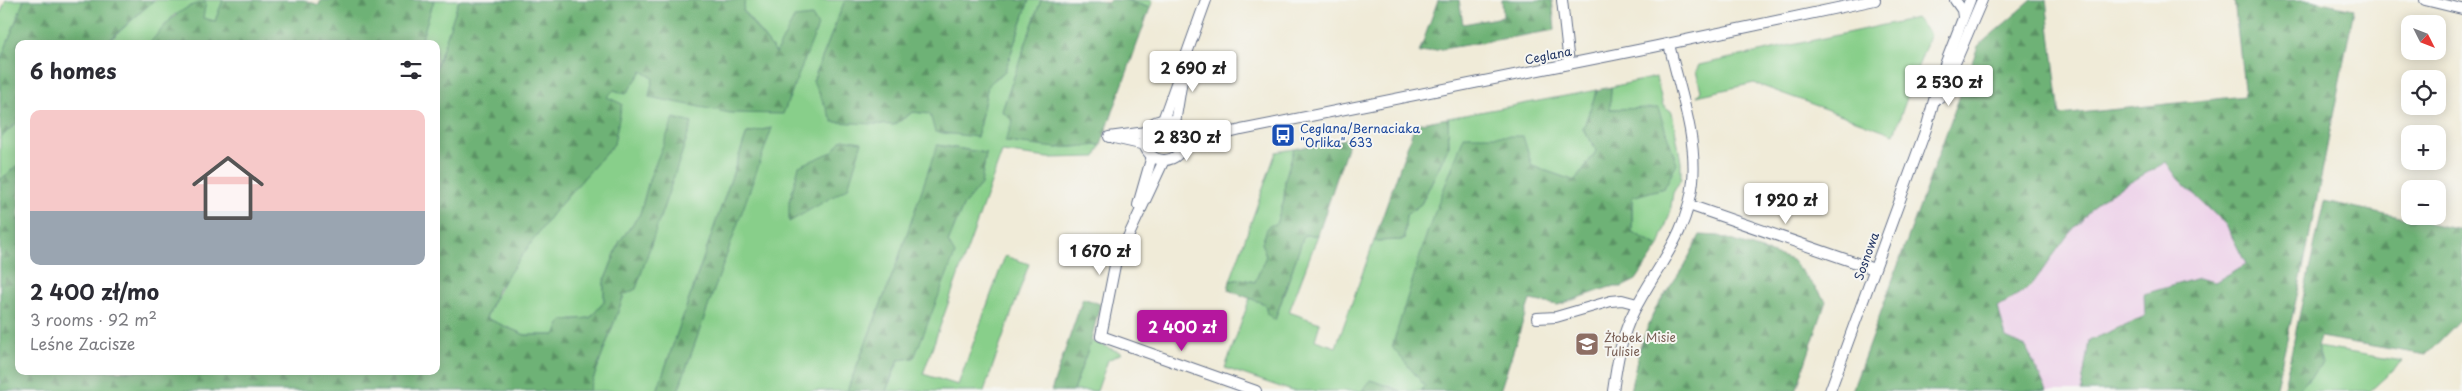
<!DOCTYPE html>
<html lang="en">
<head>
<meta charset="utf-8">
<style>
  :root { --surface:#fff; --page:#f7f7f7; --text:#2b2b33; --muted:#7c7c81; --accent:#b5179e }
  body { margin:0; font-family:"Playpen Sans",sans-serif; background:var(--page); color:var(--text); height:100vh; display:flex; flex-direction:column; font-size:19px; white-space:nowrap }
  * { box-sizing:border-box; margin:0 }
  p { font-size:16px; color:var(--muted) }
  .icon { flex:none; width:28px; height:28px; fill:none; stroke:currentColor; stroke-width:2; stroke-linecap:round; stroke-linejoin:round }
  .map { position:relative; flex:1; overflow:hidden }
  .side { position:absolute; left:15px; top:40px; width:425px; height:335px; display:flex; flex-direction:column; background:var(--surface); border-radius:10px; box-shadow:0 2px 12px #0003 }
  .side>* { flex:none }
  .needle { width:32px; rotate:132deg }
  .fabs { position:absolute; left:2401px; top:15px; display:grid; gap:10px }
  .fabs a { display:grid; place-items:center; width:45px; height:45px; border-radius:10px; background:var(--surface); box-shadow:0 2px 12px #0003; font-size:25px }
  .price { position:absolute; translate:-50% -42px; padding:0 11px; border-radius:5px; background:#fff; color:#222; font-size:16px; line-height:32px; filter:drop-shadow(0 1px 2px #0008) }
  .price::after { content:''; position:absolute; left:50%; top:30px; width:15px; height:11px; margin-left:-8px; background:inherit; clip-path:polygon(0 0,100% 0,50% 100%) }
  .price.selected { background:var(--accent); color:#fff }
  ul { padding:0; list-style:none }
  li { display:grid; align-content:center; gap:10px; height:265px; padding:0 15px }
  li span { display:grid; place-items:center; height:155px; border-radius:10px; color:#555 }
  li>.icon { margin-inline-start:auto }
  span .icon { width:90px; height:90px; fill:#fffc; stroke-width:1 }
  li b { font-size:21px }
  h2 { display:flex; justify-content:space-between; align-items:center; height:60px; padding:0 15px; font-size:21px }
  .map>svg:first-child { display:block }
</style>
</head>
<body>
<div class="map">
<svg width="2462" height="391" viewBox="0 0 2462 391">
  <defs>
    <pattern id="forest-firs" width="22" height="20" patternUnits="userSpaceOnUse" patternTransform="scale(1.25)"><rect width="22" height="20" fill="#6eb276"/><path d="M5 1l3.5 6h-7zM16 11l3.5 6h-7z" fill="#5a9164"/></pattern>
  </defs>
  <rect width="100%" height="100%" fill="#f6f6f2"/>
  <filter id="ink" filterUnits="userSpaceOnUse"><feTurbulence type="fractalNoise" baseFrequency=".02" numOctaves="2"/><feDisplacementMap in="SourceGraphic" scale="10" xChannelSelector="R" yChannelSelector="G"/><feConvolveMatrix kernelMatrix="1 2 1 2 8 2 1 2 1" color-interpolation-filters="sRGB"/></filter>
  <filter id="wash" filterUnits="userSpaceOnUse"><feTurbulence type="fractalNoise" baseFrequency=".0096" numOctaves="4" result="noise"/><feDisplacementMap in="SourceGraphic" scale="20" xChannelSelector="R" yChannelSelector="G"/><feGaussianBlur stdDeviation="1.12" result="paint"/><feColorMatrix in="noise" values="0 0 0 0 0 0 0 0 0 0 0 0 0 0 0 0 0 1.4 0 .05"/><feComposite in="paint" operator="in"/></filter>
  <g filter="url(#wash)">
    <rect width="100%" height="100%" fill="#f0ebd8"/>
    <polygon fill="#edd1e9" points="2032,0 2046,0 2060,115 2245,96 2234,0 2311,0 2354,9 2302,274 2275,391 1852,391 1978,46"/>
    <g fill="#88cf8a" stroke="#527f74">
      <polygon points="6,0 24,0 0,62 0,15"/>
      <polygon points="154,0 223,0 215,21 175,14 149,44 106,44"/>
      <polygon points="434,0 459,0 436,69 436,44 420,44"/>
      <path d="M745,0H845L813,81L894,125L913,112L930,114L977,137L988,85L1005,71L1029,0H1041L1002,111L1056,148L1101,145L1096,157L1048,158L1002,152L923,374L958,385L1005,256L1029,264L984,391H886L899,360L954,254L948,243L963,206L981,184L986,153L938,145L897,263L847,391H678L771,128L747,133L657,391H589L624,295L636,288L692,122L650,177L640,214L620,241L604,282V302L590,318L562,320L556,335H525L486,318C512,252 567,197 614,144L606,97L614,90L626,94L642,71L653,78L649,97L776,53L743,10Z"/>
      <polygon points="1126,0 1153,0 1150,8"/>
      <polygon points="1916,18 1930,34 1894,134 1754,83 1697,96 1701,91 1696,71 1699,65"/>
      <polygon points="1656,77 1663,105 1672,112 1681,162 1681,179 1673,193 1670,213 1659,246 1632,232 1632,196 1664,188 1659,109 1610,109 1611,87"/>
      <polygon points="1597,90 1583,129 1597,150 1575,181 1532,166 1425,386 1421,391 1400,391 1387,385 1365,386 1362,391 1292,391 1225,368 1250,298 1265,304 1267,314 1275,320 1304,235 1318,235 1289,312 1320,323 1315,340 1336,347 1374,241 1404,240 1406,214 1421,204 1449,146 1448,118"/>
      <polygon points="19,121 19,164 0,180 0,138"/>
      <polygon points="1294,149 1285,180 1284,201 1276,224 1262,243 1266,256 1255,282 1242,279 1230,281 1276,152"/>
      <polygon points="1091,341 1122,353 1108,360 1097,391 1073,391"/>
      <polygon points="2317,347 2403,361 2370,391 2298,391 2322,363"/>
    </g>
    <g fill="url(#forest-firs)" stroke="#44706a">
      <polygon points="24,0 154,0 105,44 19,44 19,121 0,138 0,62"/>
      <path d="M223,0H304L319,5L321,0H434L420,44H149C165,25 180,5 206,2L203,18L215,21Z"/>
      <polygon points="459,0 745,0 743,11 776,53 794,18 812,16 818,26 783,114 730,113 649,97 653,78 642,71 626,94 614,90 607,97 622,104 614,144 553,213 497,290 486,318 525,335 555,335 562,320 590,318 604,302 604,282 620,241 640,214 650,177 674,118 692,123 636,289 624,295 589,391 0,391 0,180 19,164 19,371 436,371 436,69"/>
      <polygon points="845,0 1029,0 1005,71 988,85 977,137 935,132 930,114 913,112 894,125 833,122 813,81"/>
      <polygon points="1041,0 1096,0 1107,3 1110,0 1126,0 1150,8 1101,145 1056,148 1005,142 1013,121 1002,111"/>
      <polygon points="1438,0 1459,0 1463,24 1503,17 1502,0 1552,0 1555,30 1419,53"/>
      <polygon points="2032,0 2046,0 2060,115 2245,96 2234,0 2311,0 2354,9 2302,274 2275,391 2081,391 2089,341 2145,316 2144,294 2198,278 2215,282 2246,264 2226,225 2178,179 2166,162 2099,200 2068,235 2031,286 1998,307 2006,338 2026,347 2047,391 1852,391 1978,46"/>
      <polygon points="1611,87 1610,109 1658,108 1677,164 1664,188 1632,197 1632,232 1659,246 1636,280 1622,287 1610,287 1558,305 1530,300 1500,391 1421,391 1425,386 1392,347 1427,233 1464,136 1523,136 1532,166 1575,181 1597,150 1583,129 1597,90"/>
      <polygon points="1448,118 1449,146 1421,204 1406,215 1404,240 1374,241 1415,124"/>
      <polygon points="772,128 678,391 657,391 747,133"/>
      <polygon points="1350,138 1318,235 1304,235 1275,320 1267,314 1265,304 1228,290 1230,281 1242,279 1255,282 1266,256 1262,243 1268,226 1276,224 1284,201 1285,180 1294,149"/>
      <polygon points="843,139 862,142 848,188 789,222 789,203 799,166 832,152"/>
      <polygon points="937,145 986,153 981,184 963,206 948,242 955,254 914,358 898,360 886,391 847,391 897,263"/>
      <polygon points="2324,201 2462,230 2462,318 2426,355 2320,337 2317,347 2322,363 2298,391 2283,391"/>
      <polygon points="1700,235 1719,236 1792,260 1826,301 1796,391 1630,391 1640,347 1655,309 1684,266"/>
      <polygon points="1083,298 1100,304 1091,341 1073,391 1051,391"/>
      <polygon points="1371,380 1400,391 1362,391"/>
    </g>
  </g>
  <g filter="url(#ink)">
    <g fill="none" stroke-linecap="round" stroke-linejoin="round">
      <g stroke="#667189" stroke-width="12">
        <g id="minor">
          <polyline points="1562,0 1569,64"/>
          <polyline points="1955,0 1962,10 1963,17"/>
          <polyline points="2425,0 2462,9"/>
          <polyline points="1940,98 1982,0"/>
          <polyline points="1163,120 1206,0"/>
          <circle cx="1164" cy="140" r="20"/>
          <polyline points="1175,123 1183,74"/>
          <polyline points="1182,131 1230,130"/>
          <polyline points="1109,137 1146,132"/>
          <polyline points="1114,138 1145,145"/>
          <polyline points="1184,144 1241,130 1653,47 1875,0"/>
          <polyline points="1164,160 1115,265 1101,336 1256,391"/>
          <polyline points="1138,205 1152,156"/>
          <polyline points="1689,205 1874,269"/>
          <polyline points="1537,318 1556,317 1611,301 1622,300 1637,304"/>
          <path d="M1613,391C1617,363 1621,336 1634,311C1657,266 1688,234 1693,181C1697,135 1679,88 1669,44"/>
          <polyline points="1830,391 1926,129 1941,75 1970,0"/>
        </g>
      </g>
      <use href="#minor" stroke="#fff" stroke-width="10"/>
    </g>
  </g>
  <defs>
    <g id="bus-square" transform="scale(1.25)"><rect x="-9" y="-9" width="18" height="18" rx="4" fill="#1a4fb4" stroke="#f6f6f2"/><path d="M-5-6H5V4H4V6H2V4H-2V6H-4V4H-5ZM-3.5-4V0h7V-4ZM-3.5 1.2v1.5H-2V1.2ZM2 1.2v1.5H3.5V1.2Z" fill="#fff"/></g>
    <g id="school-square" transform="scale(1.25)"><rect x="-9" y="-9" width="18" height="18" rx="4" fill="#8d6e63" stroke="#f6f6f2"/><path d="M0-5L7-2L0 1L-7-2ZM-4 1L0 2.5L4 1V4Q0 6-4 4Z" fill="#fff"/></g>
  </defs>
  <g fill-rule="evenodd">
    <use href="#bus-square" x="1283" y="135"/>
    <use href="#school-square" x="1587" y="344"/>
  </g>
  <g text-anchor="middle" dominant-baseline="central" stroke-width="4" stroke-linejoin="round" paint-order="stroke">
    <g font-size="12" fill="#1b2f5e" stroke="#f6f6f2">
      <text transform="translate(1548 55) rotate(-11)">Ceglana</text>
      <text transform="translate(1866 256) rotate(-70)">Sosnowa</text>
    </g>
    <g font-size="12" fill="#164399" stroke="#f6f6f2" text-anchor="start">
      <text x="1300" y="128">Ceglana/Bernaciaka<tspan x="1300" dy="14">"Orlika" 633</tspan></text>
    </g>
    <g font-size="12" fill="#785e54" stroke="#f6f6f2" text-anchor="start">
      <text x="1604" y="337">Żłobek Misie<tspan x="1604" dy="14">Tulisie</tspan></text>
    </g>
  </g>
</svg>
<div class="fabs">
<a><svg class="needle" viewBox="-14 -14 28 28"><path d="M0-13l5 13h-10z" fill="#e53935"/><path d="M0 13l5-13h-10z" fill="#7c7c81"/></svg></a>
<a><svg class="icon" aria-label="locate" viewBox="0 0 24 24"><circle cx="12" cy="12" r="6"/><path d="M12 2v4M12 18v4M2 12h4M18 12h4"/></svg></a>
<a>+</a>
<a>−</a>
</div>
<b class="price" style="left:1193px;top:93px">2 690 zł</b>
<b class="price" style="left:1949px;top:107px">2 530 zł</b>
<b class="price" style="left:1187px;top:162px">2 830 zł</b>
<b class="price" style="left:1786px;top:225px">1 920 zł</b>
<b class="price" style="left:1100px;top:276px">1 670 zł</b>
<b class="price selected" style="left:1182px;top:352px">2 400 zł</b>
<section class="side">
<h2>6 homes<svg class="icon" aria-label="filters" viewBox="0 0 24 24"><path d="M4 7h16M4 17h16"/><circle cx="9" cy="7" r="2"/><circle cx="15" cy="17" r="2"/></svg></h2>
<ul>
<li><span style="background:linear-gradient(#f6c9c9 65%,#9aa5b1 0)"><svg class="icon" aria-label="home" viewBox="0 0 24 24"><path d="M3 11l9-7 9 7M6 9v11h12V9"/></svg></span><div><b>2 400 zł/mo</b><p>3 rooms · 92 m²</p><p>Leśne Zacisze</p></div></li>
</ul>
</section>
</div>
</body>
</html>
